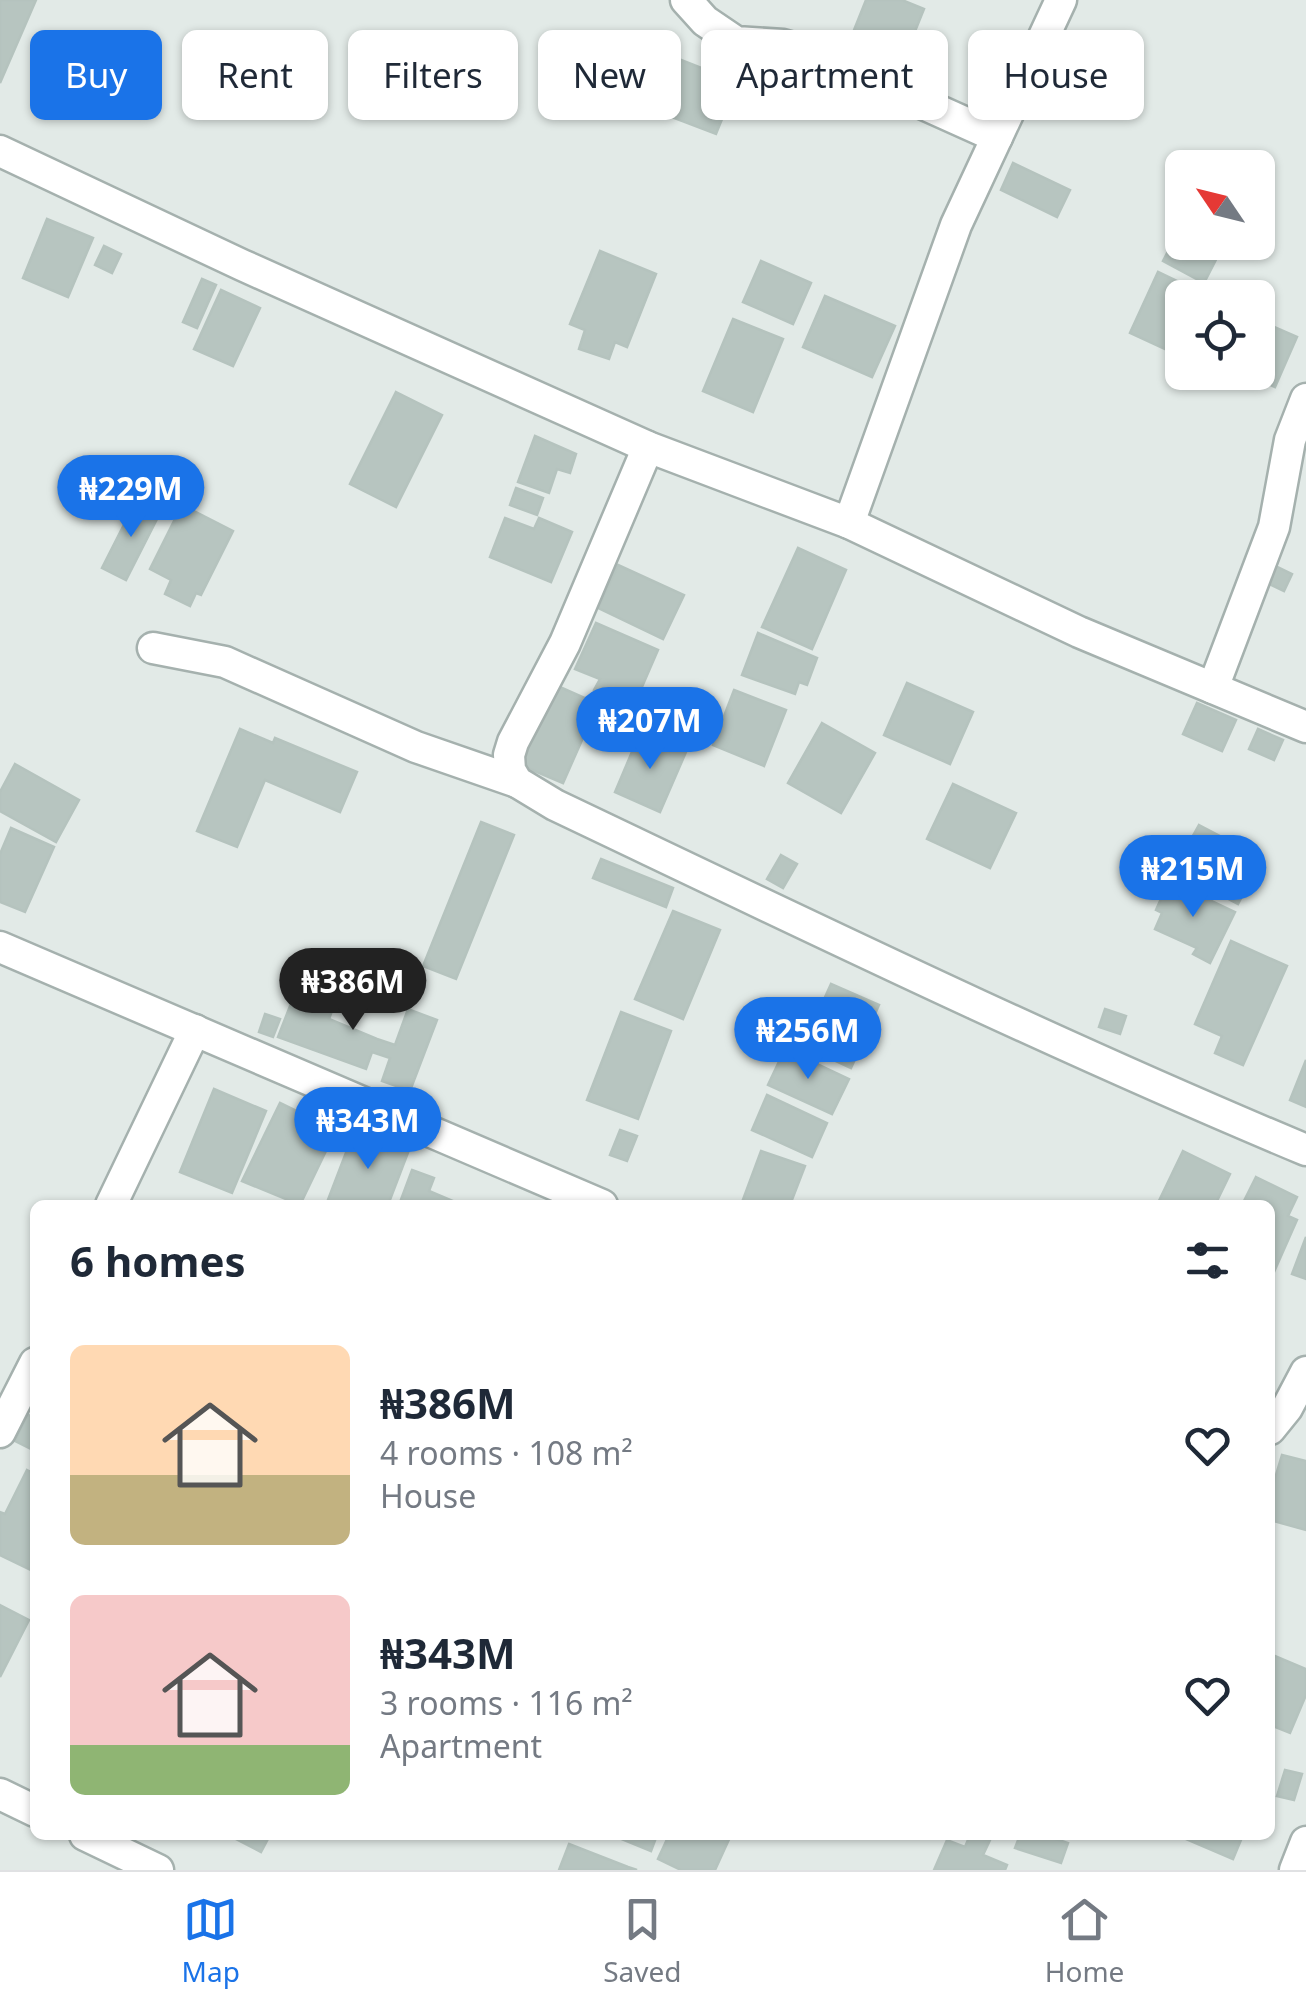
<!DOCTYPE html>
<html lang="en">
<head>
<meta charset="utf-8">
<style>
  :root { --surface:#fff; --page:#f6f6f7; --text:#1f2937; --muted:#747a83; --line:#e0e1e3; --accent:#1a73e8 }
  body { margin:0; font-family:"Noto Sans",sans-serif; background:var(--page); color:var(--text); height:100vh; display:flex; flex-direction:column; font-size:38px; white-space:nowrap }
  * { box-sizing:border-box; margin:0 }
  p { font-size:32px; color:var(--muted) }
  .icon { flex:none; width:55px; height:55px; fill:none; stroke:currentColor; stroke-width:2; stroke-linecap:round; stroke-linejoin:round }
  .map { position:relative; flex:1; overflow:hidden }
  .drawer { position:absolute; left:30px; top:1200px; width:1245px; height:640px; display:flex; flex-direction:column; background:var(--surface); border-radius:15px; box-shadow:0 2px 8px #0004 }
  .drawer>* { flex:none }
  .top-card { position:absolute; left:30px; top:30px; width:1248px; height:90px; display:flex; gap:20px }
  .needle { width:65px; rotate:305deg }
  .buttons { position:absolute; left:1165px; top:150px; display:grid; gap:20px }
  .buttons a { display:grid; place-items:center; width:110px; height:110px; border-radius:15px; background:var(--surface); box-shadow:0 2px 8px #0004; font-size:50px }
  .price { position:absolute; translate:-50% -85px; padding:0 22px; border-radius:35px; background:var(--accent); color:#fff; font-size:32px; line-height:65px; filter:drop-shadow(0 2px 5px #0008) }
  .price::after { content:''; position:absolute; left:50%; top:60px; width:30px; height:22px; margin-left:-15px; background:inherit; clip-path:polygon(0 0,100% 0,50% 100%) }
  .price.on { background:#222; color:#fff }
  ul { padding:0; list-style:none }
  li { display:flex; align-items:center; gap:30px; height:250px; padding:0 40px }
  li span { display:grid; place-items:center; flex:none; width:280px; height:200px; border-radius:15px; color:#555 }
  li>.icon { margin-inline-start:auto }
  span .icon { width:120px; height:120px; fill:#fffc; stroke-width:1 }
  li b { font-size:42px }
  h2 { display:flex; justify-content:space-between; align-items:center; height:120px; padding:0 40px; font-size:42px }
  .pill { padding:0 35px; border-radius:15px; background:var(--surface); box-shadow:0 2px 8px #0004; font-size:35px; line-height:90px }
  .pill.on { background:var(--accent); color:#fff }
  .dock { display:flex; justify-content:space-around; align-items:center; height:140px; border-top:2px solid var(--line); background:var(--surface); font-size:28px; color:var(--muted) }
  .dock a { display:grid; justify-items:center; gap:5px }
  .dock .on { color:var(--accent) }
  .map>svg:first-child { display:block }
</style>
</head>
<body>
<div class="map">
<svg width="1306" height="1870" viewBox="0 0 1306 1870">
  <rect width="100%" height="100%" fill="#e2eae7"/>
  <g fill="#b7c5c0" stroke="#b5c3be" stroke-width="2.5">
    <polygon points="0,0 36,0 0,83"/>
    <polygon points="866,0 902,0 924,9 905,56 891,50 887,60 858,51 862,39 852,35"/>
    <polygon points="676,58 737,82 716,134 656,111"/>
    <polygon points="1013,163 1070,190 1057,217 1001,190"/>
    <polygon points="47,219 93,238 68,297 23,278"/>
    <polygon points="1182,224 1182,242 1225,242 1204,283 1163,261"/>
    <polygon points="104,246 121,254 112,273 95,265"/>
    <polygon points="600,251 656,274 627,347 615,342 609,359 579,349 585,330 570,324"/>
    <polygon points="761,261 811,283 793,324 743,302"/>
    <polygon points="1158,272 1206,295 1205,298 1182,298 1182,344 1178,355 1130,333"/>
    <polygon points="202,279 216,285 197,328 183,322"/>
    <polygon points="221,290 260,308 233,366 194,349"/>
    <polygon points="825,296 895,326 872,377 803,347"/>
    <polygon points="733,319 783,339 753,412 703,391"/>
    <polygon points="1258,320 1297,337 1275,387 1239,372 1258,372"/>
    <polygon points="396,392 442,415 396,507 350,484"/>
    <polygon points="535,436 576,454 570,473 557,469 549,493 518,482"/>
    <polygon points="516,488 543,498 537,515 510,505"/>
    <polygon points="136,501 160,513 126,580 102,568"/>
    <polygon points="182,505 233,531 201,595 196,593 190,606 165,594 171,580 150,569"/>
    <polygon points="505,518 534,529 539,518 572,532 551,582 490,557"/>
    <polygon points="798,548 846,570 812,649 762,627"/>
    <polygon points="1269,563 1292,574 1284,591 1261,580"/>
    <polygon points="618,565 684,595 663,639 598,608"/>
    <polygon points="596,623 658,650 638,696 631,693 624,706 594,690 600,679 575,669"/>
    <polygon points="758,633 817,658 807,685 799,682 795,694 742,675"/>
    <polygon points="907,683 973,712 950,764 884,735"/>
    <polygon points="553,684 598,704 563,783 518,764"/>
    <polygon points="734,690 786,710 764,766 713,745"/>
    <polygon points="1197,703 1236,720 1222,751 1183,734"/>
    <polygon points="822,723 875,753 841,813 788,783"/>
    <polygon points="240,729 273,743 275,738 357,772 340,812 265,780 237,847 197,831"/>
    <polygon points="1258,729 1283,740 1274,760 1249,749"/>
    <polygon points="640,733 686,752 660,812 615,792"/>
    <polygon points="15,764 79,800 56,842 0,811 0,792"/>
    <polygon points="953,784 1016,813 990,868 927,839"/>
    <polygon points="481,822 514,835 456,979 423,966"/>
    <polygon points="1199,825 1262,858 1238,904 1174,870"/>
    <polygon points="11,828 54,847 25,912 0,902 0,854"/>
    <polygon points="781,855 797,864 783,888 767,879"/>
    <polygon points="601,859 673,888 666,907 593,878"/>
    <polygon points="1169,881 1235,912 1210,963 1193,954 1197,948 1155,929 1162,913 1156,910"/>
    <polygon points="673,911 720,930 683,1019 635,999"/>
    <polygon points="1231,941 1287,966 1243,1065 1215,1053 1222,1036 1195,1024"/>
    <polygon points="304,970 342,984 329,1019 377,1039 395,1045 408,1009 437,1020 410,1091 382,1081 390,1058 372,1052 366,1069 278,1037"/>
    <polygon points="831,984 879,1005 851,1068 803,1046"/>
    <polygon points="1105,1009 1126,1016 1120,1034 1099,1027"/>
    <polygon points="621,1012 671,1031 638,1119 587,1100"/>
    <polygon points="265,1014 280,1019 273,1037 259,1032"/>
    <polygon points="785,1049 849,1079 832,1114 768,1085"/>
    <polygon points="1306,1060 1306,1107 1290,1100"/>
    <polygon points="214,1089 266,1111 232,1193 180,1172"/>
    <polygon points="767,1095 827,1123 812,1157 752,1130"/>
    <polygon points="280,1103 336,1130 300,1205 242,1181"/>
    <polygon points="355,1129 409,1150 388,1205 326,1205"/>
    <polygon points="620,1130 637,1136 627,1161 610,1155"/>
    <polygon points="761,1151 805,1166 790,1205 741,1205"/>
    <polygon points="1183,1151 1230,1174 1215,1205 1157,1205"/>
    <polygon points="412,1170 434,1178 429,1191 462,1205 399,1205"/>
    <polygon points="1256,1177 1297,1197 1288,1216 1297,1220 1270,1281 1270,1205 1242,1205"/>
    <polygon points="1306,1237 1306,1279 1292,1274"/>
    <polygon points="28,1415 35,1418 35,1451 15,1441"/>
    <polygon points="1282,1455 1306,1461 1306,1530 1270,1520 1270,1495"/>
    <polygon points="27,1470 35,1474 35,1572 0,1555 0,1512 5,1514"/>
    <polygon points="0,1605 29,1620 0,1677"/>
    <polygon points="1270,1654 1306,1669 1306,1695 1290,1733 1270,1725"/>
    <polygon points="1285,1770 1302,1774 1294,1800 1277,1796"/>
    <polygon points="228,1835 270,1835 261,1852"/>
    <polygon points="612,1835 657,1835 651,1851"/>
    <polygon points="669,1835 731,1835 715,1870 681,1870 658,1859"/>
    <polygon points="970,1835 990,1840 983,1855 1007,1865 1005,1870 934,1870 947,1840 965,1847"/>
    <polygon points="1020,1835 1044,1835 1068,1843 1061,1863 1015,1848"/>
    <polygon points="1187,1835 1243,1835 1233,1859 1186,1839"/>
    <polygon points="569,1844 628,1867 637,1870 559,1870"/>
  </g>
  <g fill="none" stroke-linecap="round" stroke-linejoin="round">
    <g stroke="#a5b1ae" stroke-width="35">
      <g id="street">
        <polyline points="686,0 705,21 736,42 783,45 808,52 997,137"/>
        <polyline points="0,151 242,265 648,447 849,523 1079,632 1306,727"/>
        <path d="M648,447L565,643L513,742L509,755L510,770L517,782L555,805C803,923 1052,1044 1306,1150"/>
        <polyline points="849,523 956,225 1061,0"/>
        <polyline points="153,648 225,662 416,747 517,782"/>
        <polyline points="1213,688 1274,527 1290,440 1306,399"/>
        <polyline points="0,947 602,1205"/>
        <polyline points="111,1205 195,1030"/>
        <polyline points="1270,1429 1287,1408 1306,1372"/>
        <polyline points="0,1432 35,1363"/>
        <polyline points="0,1794 35,1811"/>
        <polyline points="85,1835 158,1870"/>
        <polyline points="1295,1870 1306,1842"/>
      </g>
    </g>
    <use href="#street" stroke="#fff" stroke-width="30"/>
  </g>
</svg>
<div class="buttons">
<a><svg class="needle" viewBox="-14 -14 28 28"><path d="M0-13l5 13h-10z" fill="#e53935"/><path d="M0 13l5-13h-10z" fill="#747a83"/></svg></a>
<a><svg class="icon" aria-label="locate" viewBox="0 0 24 24"><circle cx="12" cy="12" r="6"/><path d="M12 2v4M12 18v4M2 12h4M18 12h4"/></svg></a>
</div>
<b class="price" style="left:131px;top:540px">₦229M</b>
<b class="price" style="left:650px;top:772px">₦207M</b>
<b class="price" style="left:1193px;top:920px">₦215M</b>
<b class="price on" style="left:353px;top:1033px">₦386M</b>
<b class="price" style="left:808px;top:1082px">₦256M</b>
<b class="price" style="left:368px;top:1172px">₦343M</b>
<div class="top-card">
<a class="pill on">Buy</a>
<a class="pill">Rent</a>
<a class="pill">Filters</a>
<a class="pill">New</a>
<a class="pill">Apartment</a>
<a class="pill">House</a>
</div>
<section class="drawer">
<h2>6 homes<svg class="icon" aria-label="filters" viewBox="0 0 24 24"><path d="M4 7h16M4 17h16"/><circle cx="9" cy="7" r="2"/><circle cx="15" cy="17" r="2"/></svg></h2>
<ul>
<li><span style="background:linear-gradient(#ffd9b3 65%,#c2b280 0)"><svg class="icon" aria-label="home" viewBox="0 0 24 24"><path d="M3 11l9-7 9 7M6 9v11h12V9"/></svg></span><div><b>₦386M</b><p>4 rooms · 108 m²</p><p>House</p></div><svg class="icon" aria-label="heart" viewBox="0 0 24 24"><path d="M12 20l-8-8c-3-5 5-10 8-4 3-6 11-1 8 4z"/></svg></li>
<li><span style="background:linear-gradient(#f6c9c9 75%,#8fb573 0)"><svg class="icon" aria-label="home" viewBox="0 0 24 24"><path d="M3 11l9-7 9 7M6 9v11h12V9"/></svg></span><div><b>₦343M</b><p>3 rooms · 116 m²</p><p>Apartment</p></div><svg class="icon" aria-label="heart" viewBox="0 0 24 24"><path d="M12 20l-8-8c-3-5 5-10 8-4 3-6 11-1 8 4z"/></svg></li>
</ul>
</section>
</div>
<nav class="dock">
<a class="on"><svg class="icon" aria-label="map" viewBox="0 0 24 24"><path d="M3 6l6-2 6 2 6-2v14l-6 2-6-2-6 2zM9 4v14M15 6v14"/></svg>Map</a>
<a><svg class="icon" aria-label="saved" viewBox="0 0 24 24"><path d="M7 4h10v16l-5-4-5 4z"/></svg>Saved</a>
<a><svg class="icon" aria-label="home" viewBox="0 0 24 24"><path d="M3 11l9-7 9 7M6 9v11h12V9"/></svg>Home</a>
</nav>
</body>
</html>
